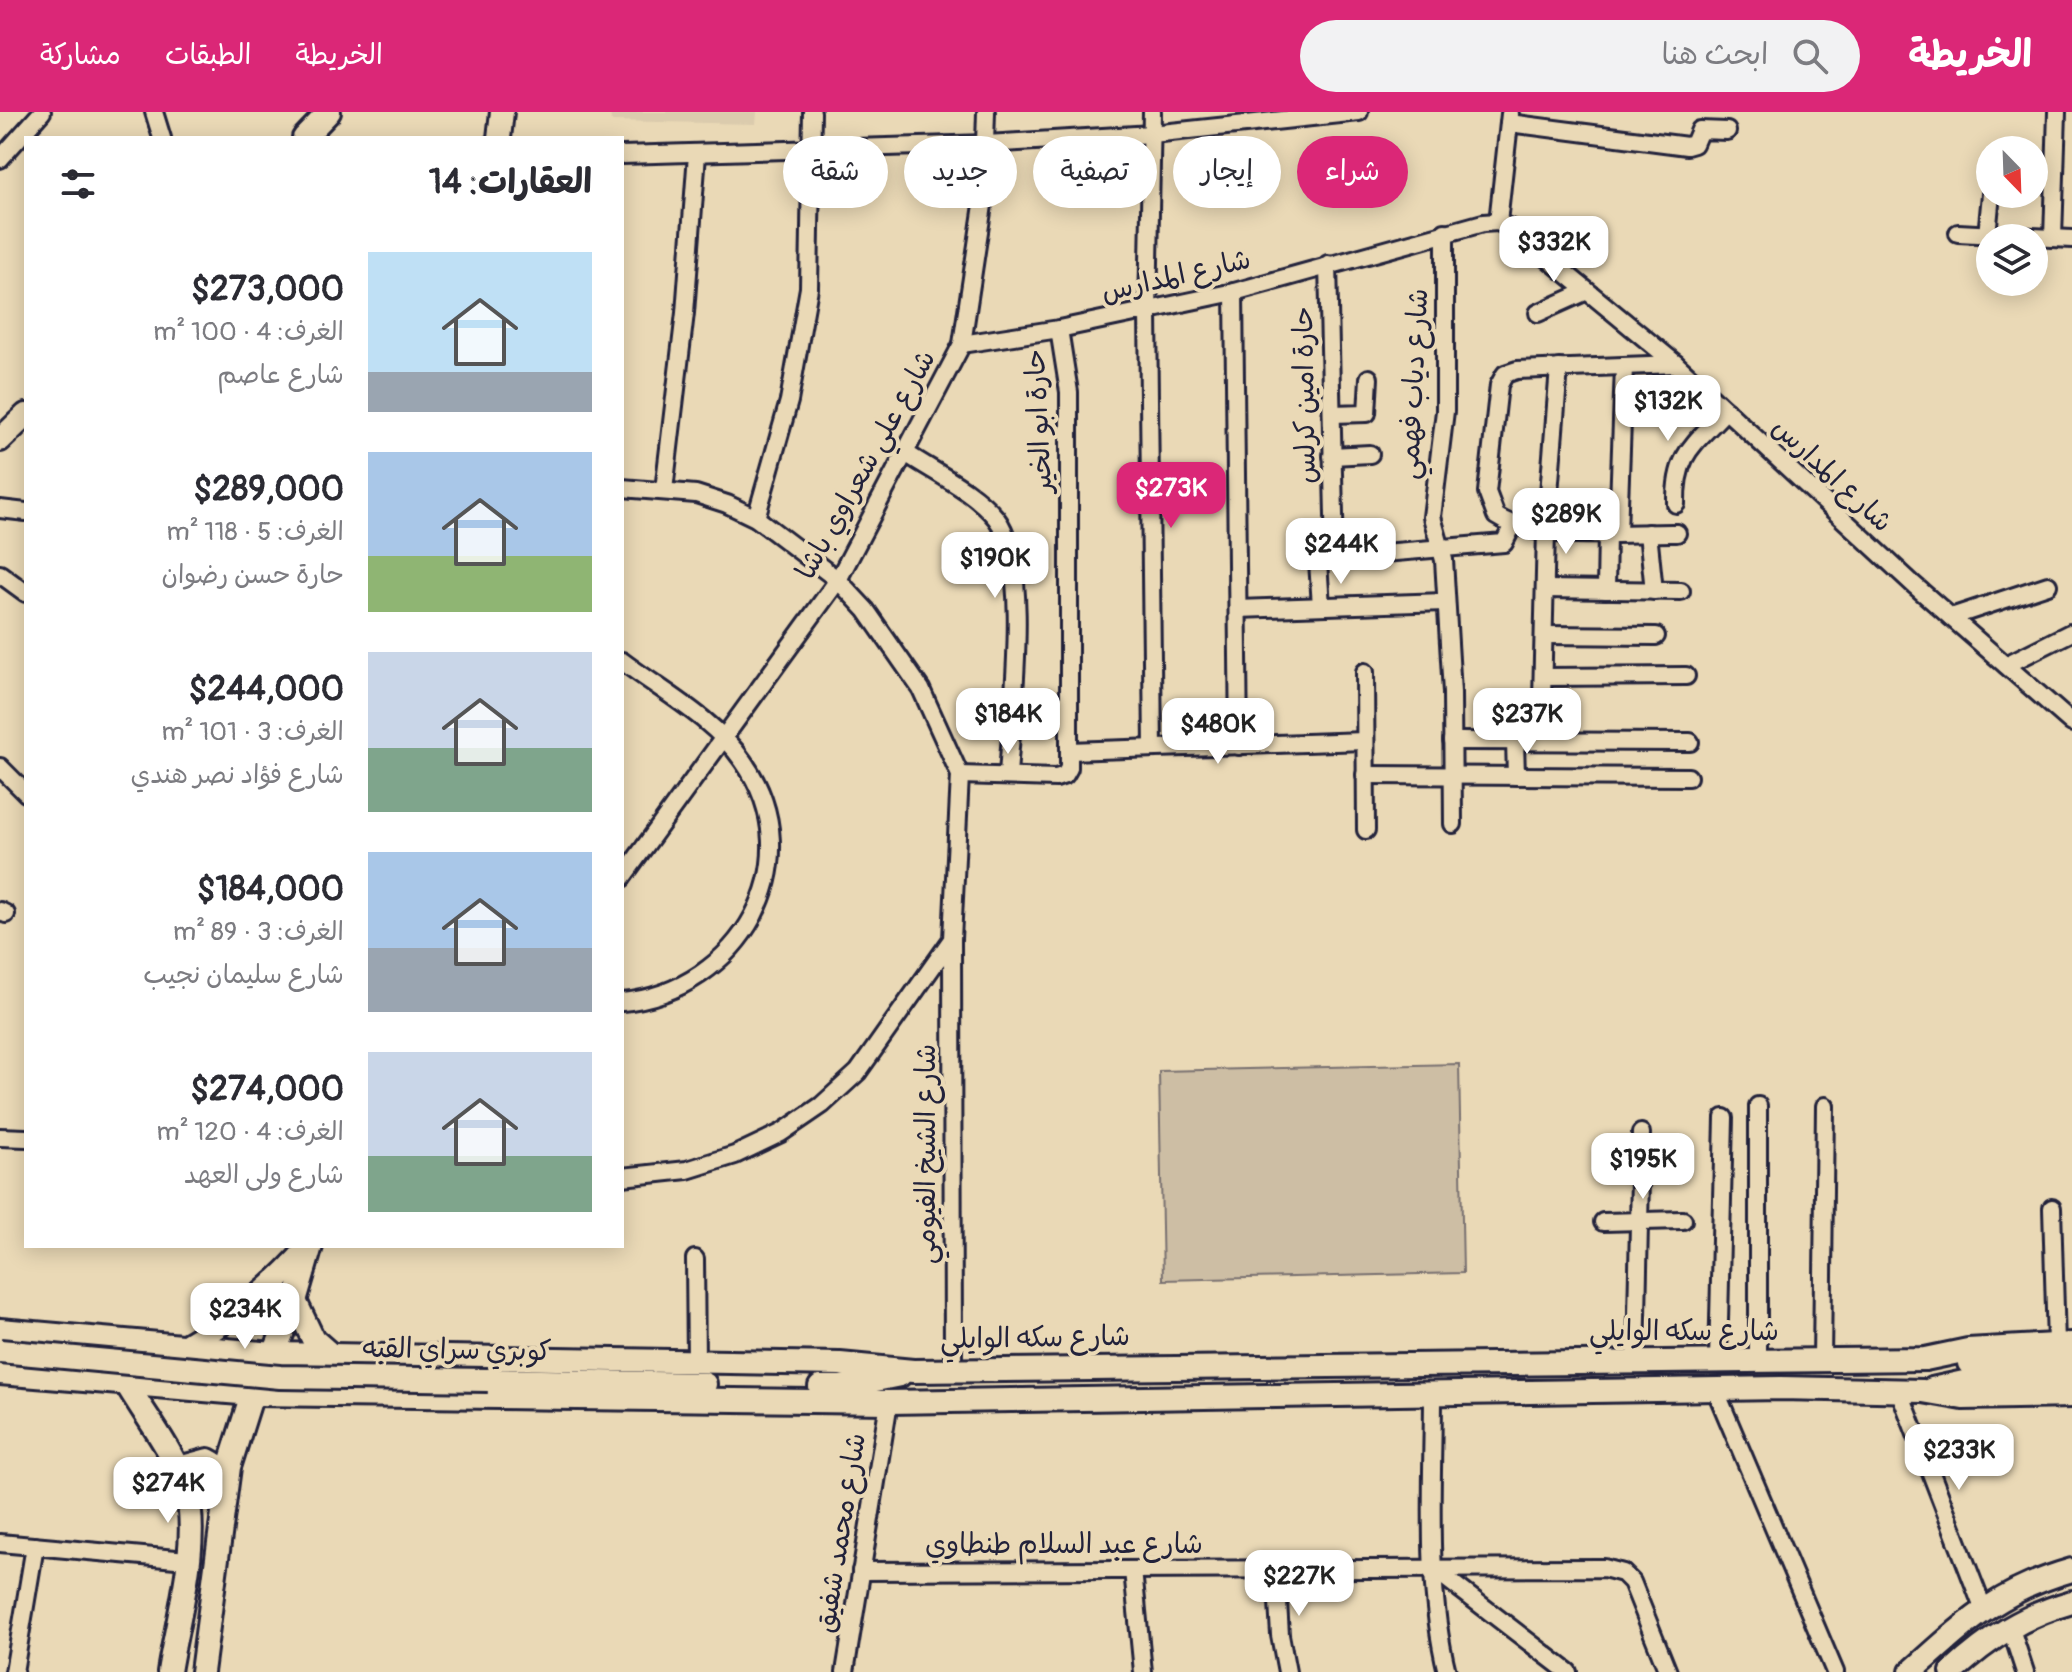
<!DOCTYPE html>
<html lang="ar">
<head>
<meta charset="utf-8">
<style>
  :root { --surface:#fff; --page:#f2f2f3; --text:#2b2b33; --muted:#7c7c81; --accent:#db2777 }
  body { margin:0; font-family:Pangolin,"Playpen Sans Arabic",sans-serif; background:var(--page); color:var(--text); direction:rtl; height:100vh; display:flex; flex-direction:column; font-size:30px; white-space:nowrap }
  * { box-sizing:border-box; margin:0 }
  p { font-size:26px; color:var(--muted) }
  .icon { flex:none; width:44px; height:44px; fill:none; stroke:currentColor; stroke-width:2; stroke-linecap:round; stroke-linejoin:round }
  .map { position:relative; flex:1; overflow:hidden; direction:ltr }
  .side { position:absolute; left:24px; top:24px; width:600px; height:1112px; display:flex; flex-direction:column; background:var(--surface); border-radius:0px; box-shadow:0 4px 20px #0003; direction:rtl }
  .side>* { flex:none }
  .banner { position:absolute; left:648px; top:24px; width:760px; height:72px; direction:rtl; display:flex; gap:16px }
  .needle { width:52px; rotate:157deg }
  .controls { position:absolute; left:1976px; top:24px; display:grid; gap:16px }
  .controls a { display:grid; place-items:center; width:72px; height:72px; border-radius:50%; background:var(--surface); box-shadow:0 4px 20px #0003; font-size:40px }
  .price { position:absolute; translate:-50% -68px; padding:0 18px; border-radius:16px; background:#fff; color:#222; font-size:26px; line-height:52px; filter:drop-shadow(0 2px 4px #0008) }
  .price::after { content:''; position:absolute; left:50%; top:48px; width:24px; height:18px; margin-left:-12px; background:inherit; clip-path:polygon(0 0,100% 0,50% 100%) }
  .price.on { background:var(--accent); color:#fff }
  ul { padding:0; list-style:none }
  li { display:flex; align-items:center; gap:24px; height:200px; padding:0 32px }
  li span { display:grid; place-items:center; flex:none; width:224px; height:160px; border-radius:0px; color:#555 }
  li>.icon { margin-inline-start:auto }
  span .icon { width:96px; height:96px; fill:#fffc; stroke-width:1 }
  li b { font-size:34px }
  h2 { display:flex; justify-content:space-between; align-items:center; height:96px; padding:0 32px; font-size:34px }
  .chip { padding:0 28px; border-radius:36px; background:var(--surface); box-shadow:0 4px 20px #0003; font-size:28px; line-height:72px }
  .chip.on { background:var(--accent); color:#fff }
  header { display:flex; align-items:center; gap:48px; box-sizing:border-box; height:112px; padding:0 40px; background:var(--accent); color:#fff }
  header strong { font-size:38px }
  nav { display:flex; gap:44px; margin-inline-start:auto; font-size:28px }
  .search { width:560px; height:72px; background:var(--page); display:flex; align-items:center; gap:20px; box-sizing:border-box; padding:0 28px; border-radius:44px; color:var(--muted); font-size:30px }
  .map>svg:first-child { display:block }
</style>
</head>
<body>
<header>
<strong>الخريطة</strong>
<div class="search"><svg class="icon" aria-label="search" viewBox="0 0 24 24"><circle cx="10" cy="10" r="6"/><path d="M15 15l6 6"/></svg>ابحث هنا</div>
<nav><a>الخريطة</a><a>الطبقات</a><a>مشاركة</a></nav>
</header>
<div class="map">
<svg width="2072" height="1560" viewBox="0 0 2072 1560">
  <rect width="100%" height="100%" fill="#ead9b6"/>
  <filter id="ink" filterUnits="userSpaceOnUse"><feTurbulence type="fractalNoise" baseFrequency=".0125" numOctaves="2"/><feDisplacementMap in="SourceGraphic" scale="16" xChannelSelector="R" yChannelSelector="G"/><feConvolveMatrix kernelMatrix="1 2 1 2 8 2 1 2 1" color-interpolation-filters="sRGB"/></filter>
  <g filter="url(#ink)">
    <polygon fill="#dbcbad" points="610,0 757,0 756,12 611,9"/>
    <polygon fill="#cdbea4" stroke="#787070" stroke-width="2" points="1459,952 1463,1161 1163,1168 1159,959"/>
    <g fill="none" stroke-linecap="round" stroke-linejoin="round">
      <g stroke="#22223b" stroke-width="22">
        <g id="street">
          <polyline points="154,0 162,26"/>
          <polyline points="1152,0 1148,200 1153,636"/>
          <polyline points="1509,11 1687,34 1694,32 1700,18 1727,19"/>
          <polyline points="622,43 987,32 1152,22 1359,0"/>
          <polyline points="0,47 42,0"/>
          <polyline points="1498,110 1510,2"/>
          <polyline points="1445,120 1445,299 1432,405 1444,448 1452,581 1453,712"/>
          <polyline points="1958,121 2072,127"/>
          <polyline points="1987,123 1991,82"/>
          <polyline points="2053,126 2057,0"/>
          <polyline points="1234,180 1239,634"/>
          <polyline points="1538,201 1587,179"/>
          <polyline points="962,232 1059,217 1234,180 1483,111 1498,110 1512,117 1676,252 1913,472 2072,611"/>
          <path d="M1676,252L1517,258L1505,262L1499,273L1487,380L1496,404C1536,431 1629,420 1677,421"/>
          <polyline points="1332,302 1367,301 1369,266"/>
          <path d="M907,342C936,361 974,379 996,406C1032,451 1011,604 1008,664"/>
          <polyline points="1332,344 1370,342"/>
          <polyline points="622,376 696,382 727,392 756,406 838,468 866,498 921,577 960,663 952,827 858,960 822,993 781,1021 735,1043 687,1058 622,1065"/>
          <polyline points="664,378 685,201 697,42"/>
          <path d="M1676,392C1675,341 1694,333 1726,298"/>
          <polyline points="0,397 26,400"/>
          <polyline points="756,406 789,289 809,176 812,0"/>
          <polyline points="1618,420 1624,254"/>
          <polyline points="1648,421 1654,479"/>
          <polyline points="1335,445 1504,431 1513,413"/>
          <polyline points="0,462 26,481"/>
          <polyline points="1545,477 1681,479"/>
          <polyline points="1606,478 1607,421"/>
          <polyline points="1321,494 1318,450 1323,446 1335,445 1328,152"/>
          <polyline points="1238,497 1445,490"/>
          <polyline points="1951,505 2048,473"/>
          <polyline points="1544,523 1656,524"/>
          <path d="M622,549C662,579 714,607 743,649C815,751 739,879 622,890"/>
          <polyline points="2006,553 2070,521"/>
          <polyline points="1365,560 1366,718"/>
          <polyline points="1543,565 1686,564"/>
          <polyline points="1452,629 1690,630"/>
          <polyline points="1515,629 1516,664"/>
          <polyline points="1541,629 1546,419 1559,256"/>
          <polyline points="1069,639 1365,629"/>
          <polyline points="0,655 26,681"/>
          <polyline points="960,663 1056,666 1065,663 1069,656 1069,280 1059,217"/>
          <polyline points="1365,663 1688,665"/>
          <polyline points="622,766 838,468 962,232 983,93 986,0"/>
          <polyline points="0,799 6,802"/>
          <polyline points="952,828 953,1258"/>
          <polyline points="0,1025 26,1026"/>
          <polyline points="2052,1096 2056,1232"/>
          <polyline points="1603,1110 1683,1108"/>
          <polyline points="695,1147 696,1250"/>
          <polyline points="1758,1248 1758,994"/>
          <polyline points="1636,1249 1641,1021"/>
          <polyline points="1718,1249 1724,1006"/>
          <polyline points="1822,1249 1825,994"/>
          <polyline points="1715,1277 1835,1560"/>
          <polyline points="1899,1278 1983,1496"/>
          <path d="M1433,1282C1433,1374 1425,1471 1447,1560"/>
          <polyline points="0,1431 187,1448"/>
          <polyline points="1276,1457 1280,1523 1287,1560"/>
          <polyline points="1434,1457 1568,1560"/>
          <polyline points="1133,1458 1143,1560"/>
          <polyline points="861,1459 1604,1456 1623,1461 1632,1470 1668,1560"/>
          <polyline points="2010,1514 2025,1560"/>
          <polyline points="14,1560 35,1434"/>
          <polyline points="845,1560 889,1290"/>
        </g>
      </g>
      <g stroke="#22223b" stroke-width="28">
        <g id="secondary">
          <polyline points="304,26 329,0"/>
          <polyline points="499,26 502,0"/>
          <polyline points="0,328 26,303"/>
          <polyline points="295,1189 313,1227 329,1241"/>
          <polyline points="0,1218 274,1242 840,1252 913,1259 1925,1247 1968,1238 2072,1232"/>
          <path d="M185,1234C232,1207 270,1179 306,1138"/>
          <polyline points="1969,1251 2072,1249"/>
          <polyline points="0,1261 252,1282 889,1290 1781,1276 1923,1279 1963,1286 2072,1284"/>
          <polyline points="488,1268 705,1272"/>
          <path d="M126,1271C146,1305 175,1341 186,1378C201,1430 177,1507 169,1560"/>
          <polyline points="820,1275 841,1275 900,1263"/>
          <polyline points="1932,1277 1964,1270 2072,1268"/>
          <path d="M181,1364L186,1354L208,1348C220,1354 225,1359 226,1373"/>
          <polyline points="202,1560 229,1355 252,1282 274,1242 295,1189 311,1134"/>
          <path d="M1911,1560C1967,1510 1998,1479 2072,1458"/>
          <path d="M1952,1560C1989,1526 2023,1504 2072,1490"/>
        </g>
      </g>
      <use href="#street" stroke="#ead9b6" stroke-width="16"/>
      <use href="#secondary" stroke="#ead9b6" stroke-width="22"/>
      <g stroke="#22223b" stroke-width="28" stroke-linecap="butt">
        <polyline id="secondary-bridge" points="0,1239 280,1265 488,1268"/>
      </g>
      <use href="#secondary-bridge" stroke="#ead9b6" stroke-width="22"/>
    </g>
  </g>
  <g text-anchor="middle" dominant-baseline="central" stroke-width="8" stroke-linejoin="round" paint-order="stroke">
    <g font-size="28" fill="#22223b" stroke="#ead9b6">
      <text transform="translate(1176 164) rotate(-13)">شارع المدارس</text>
      <text transform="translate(1414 272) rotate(-87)">شارع دياب فهمي</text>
      <text transform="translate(1305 283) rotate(-91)">حارة امين كرلس</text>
      <text transform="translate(1039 309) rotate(-93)">حارة ابو الخير</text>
      <text transform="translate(866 353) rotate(-61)">شارع علي شعراوي باشا</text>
      <text transform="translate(1832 363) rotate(43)">شارع المدارس</text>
      <text transform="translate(926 1042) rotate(-90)">شارع الشيخ الفيومي</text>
      <text x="1684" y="1219">شارع سكه الوايلي</text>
      <text transform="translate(1035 1226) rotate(-1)">شارع سكه الوايلي</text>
      <text transform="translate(457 1238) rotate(1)">كوبري سراي القبه</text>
      <text transform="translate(841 1421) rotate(-81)">شارع محمد شفيق</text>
      <text x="1064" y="1432">شارع عبد السلام طنطاوي</text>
    </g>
  </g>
</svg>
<div class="controls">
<a><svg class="needle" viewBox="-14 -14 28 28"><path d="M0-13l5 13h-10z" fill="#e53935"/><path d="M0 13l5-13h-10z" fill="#7c7c81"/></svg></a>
<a><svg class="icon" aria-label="layers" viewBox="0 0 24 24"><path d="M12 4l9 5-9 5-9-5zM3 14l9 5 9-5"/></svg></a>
</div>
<b class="price" style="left:1554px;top:172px">$332K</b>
<b class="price" style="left:1668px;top:331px">$132K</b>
<b class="price on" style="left:1171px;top:418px">$273K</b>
<b class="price" style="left:1566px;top:444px">$289K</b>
<b class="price" style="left:1341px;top:474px">$244K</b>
<b class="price" style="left:995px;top:488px">$190K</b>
<b class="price" style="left:1008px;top:644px">$184K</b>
<b class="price" style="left:1527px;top:644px">$237K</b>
<b class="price" style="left:1218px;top:654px">$480K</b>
<b class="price" style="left:1643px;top:1089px">$195K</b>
<b class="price" style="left:245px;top:1239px">$234K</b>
<b class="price" style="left:1959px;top:1380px">$233K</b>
<b class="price" style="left:168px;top:1413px">$274K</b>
<b class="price" style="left:1299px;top:1506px">$227K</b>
<div class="banner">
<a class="chip on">شراء</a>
<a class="chip">إيجار</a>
<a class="chip">تصفية</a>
<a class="chip">جديد</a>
<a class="chip">شقة</a>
</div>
<section class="side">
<h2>العقارات: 14<svg class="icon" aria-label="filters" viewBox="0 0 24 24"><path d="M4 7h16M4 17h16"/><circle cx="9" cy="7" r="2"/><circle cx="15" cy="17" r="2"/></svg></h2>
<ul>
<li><span style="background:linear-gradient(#bfe0f5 75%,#9aa5b1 0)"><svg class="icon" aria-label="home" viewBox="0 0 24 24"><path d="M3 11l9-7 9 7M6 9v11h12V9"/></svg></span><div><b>$273,000</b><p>الغرف: 4 · 100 m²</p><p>شارع عاصم</p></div></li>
<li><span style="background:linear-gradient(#a9c7e8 65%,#8fb573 0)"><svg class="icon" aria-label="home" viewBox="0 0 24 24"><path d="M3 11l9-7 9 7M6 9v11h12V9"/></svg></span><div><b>$289,000</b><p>الغرف: 5 · 118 m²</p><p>حارة حسن رضوان</p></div></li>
<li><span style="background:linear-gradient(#c9d6e8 60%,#7fa58c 0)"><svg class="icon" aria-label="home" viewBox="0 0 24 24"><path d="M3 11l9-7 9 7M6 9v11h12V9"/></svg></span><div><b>$244,000</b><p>الغرف: 3 · 101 m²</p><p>شارع فؤاد نصر هندي</p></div></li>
<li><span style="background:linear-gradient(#a9c7e8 60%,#9aa5b1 0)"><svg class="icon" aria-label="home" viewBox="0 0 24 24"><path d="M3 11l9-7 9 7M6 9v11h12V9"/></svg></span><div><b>$184,000</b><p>الغرف: 3 · 89 m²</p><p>شارع سليمان نجيب</p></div></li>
<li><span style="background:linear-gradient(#c9d6e8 65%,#7fa58c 0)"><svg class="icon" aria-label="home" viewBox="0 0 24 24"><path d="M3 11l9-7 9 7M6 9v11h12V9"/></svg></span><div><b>$274,000</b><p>الغرف: 4 · 120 m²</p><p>شارع ولى العهد</p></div></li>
</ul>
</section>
</div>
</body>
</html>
